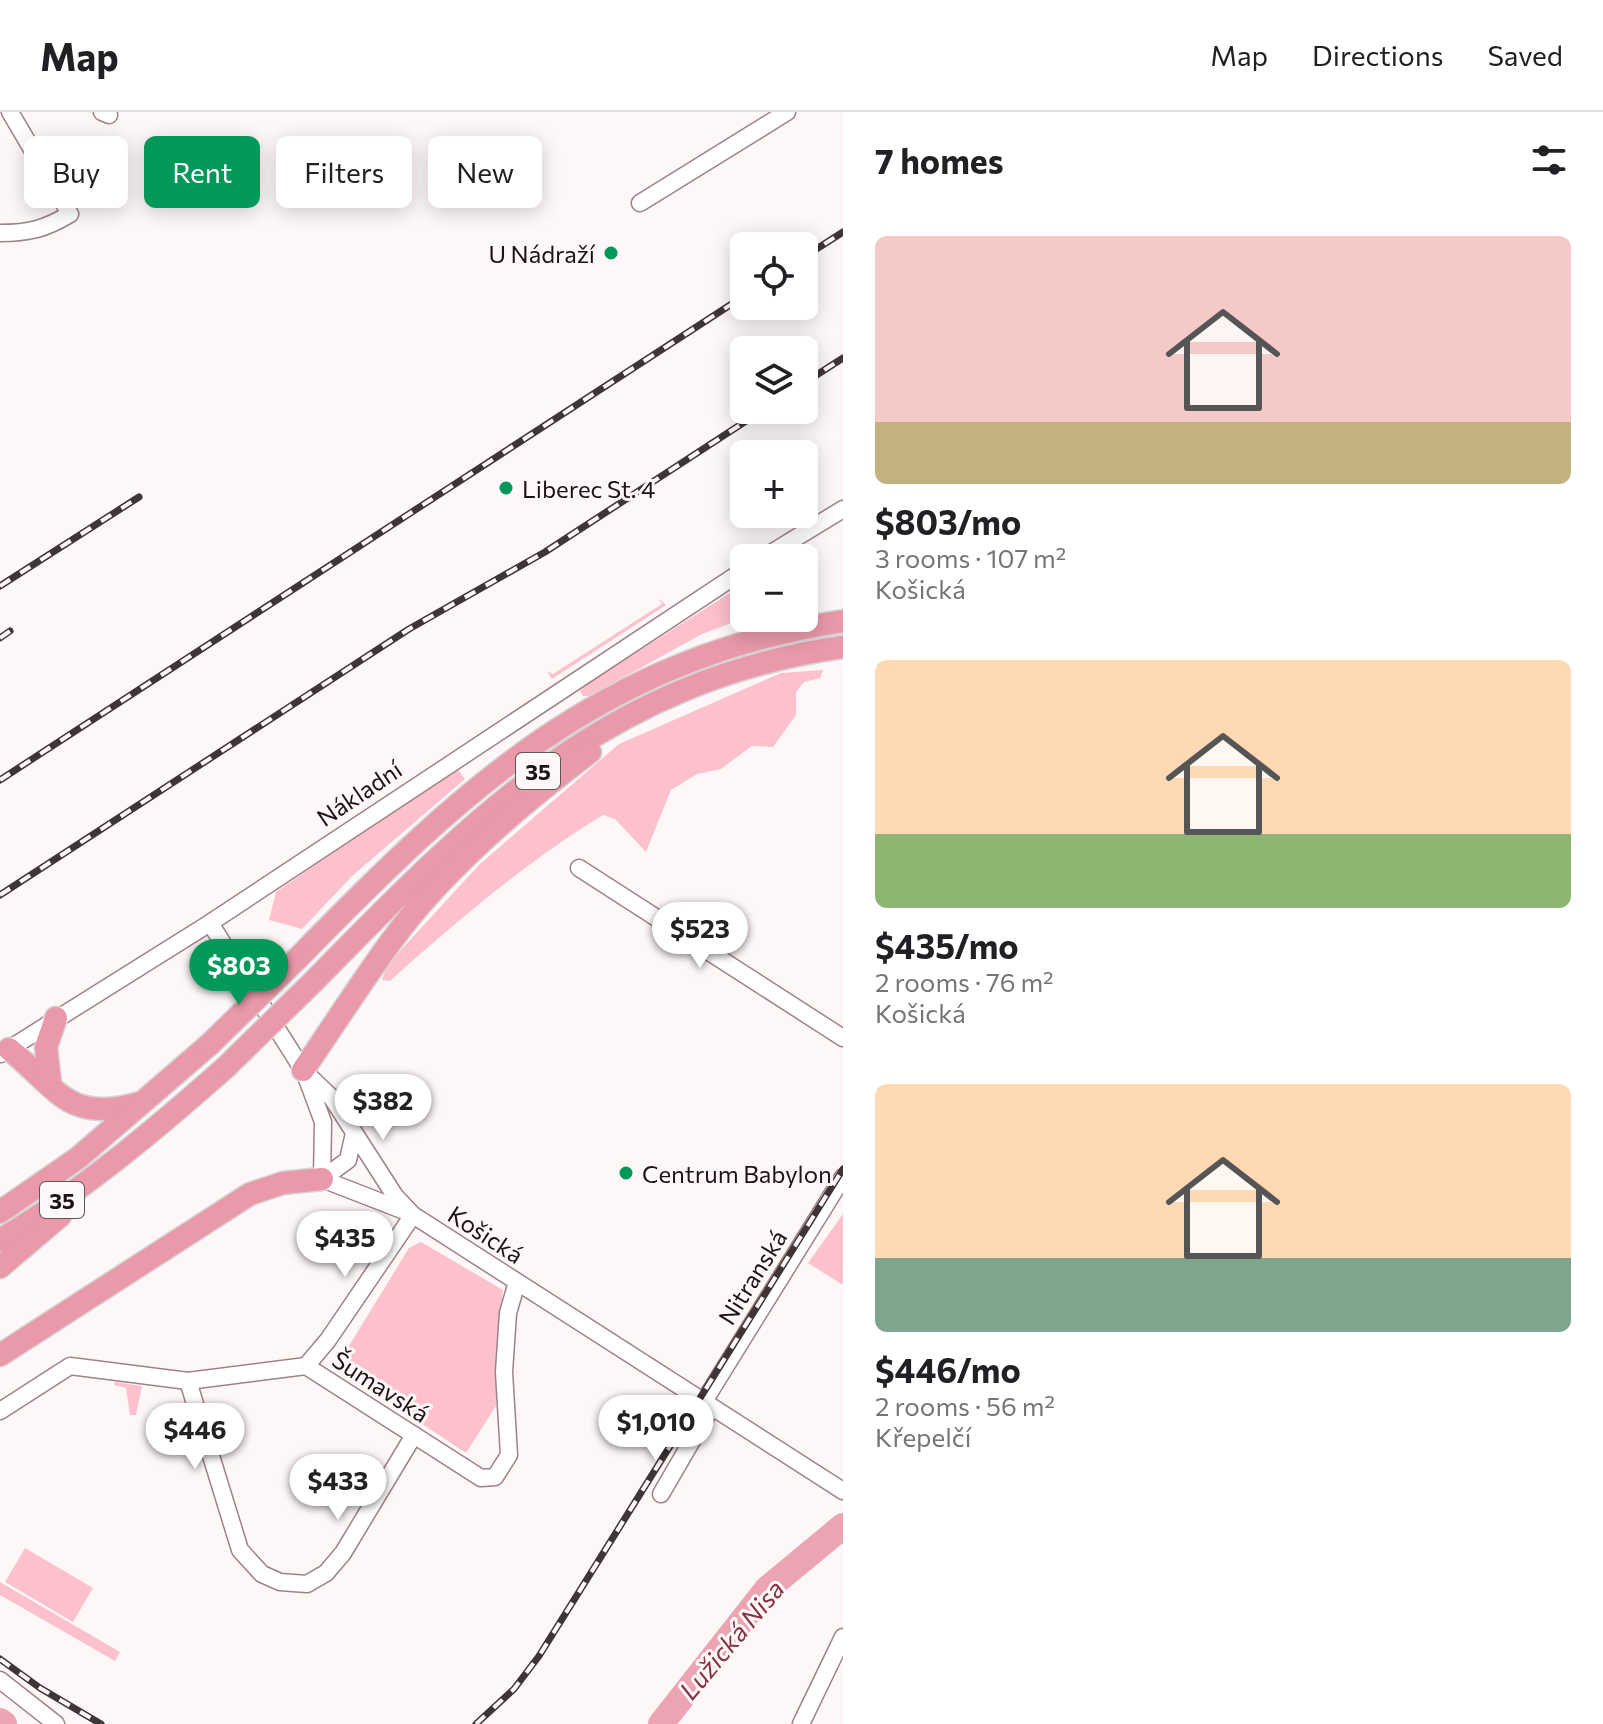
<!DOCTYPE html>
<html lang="en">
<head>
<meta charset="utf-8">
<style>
  :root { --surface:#fff; --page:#f6f6f6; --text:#202124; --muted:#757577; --line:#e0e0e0; --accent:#02985a }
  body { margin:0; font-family:Commissioner,sans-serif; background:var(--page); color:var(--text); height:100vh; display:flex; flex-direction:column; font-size:30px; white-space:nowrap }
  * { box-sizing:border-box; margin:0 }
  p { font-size:26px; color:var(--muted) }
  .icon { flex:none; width:44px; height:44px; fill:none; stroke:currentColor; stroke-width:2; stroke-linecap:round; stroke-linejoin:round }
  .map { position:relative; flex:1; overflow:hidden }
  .sheet { display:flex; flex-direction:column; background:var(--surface); width:760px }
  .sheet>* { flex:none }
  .top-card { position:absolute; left:24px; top:24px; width:698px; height:72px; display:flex; gap:16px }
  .controls { position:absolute; left:730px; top:120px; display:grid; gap:16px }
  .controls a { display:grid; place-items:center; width:88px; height:88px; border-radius:12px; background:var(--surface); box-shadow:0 4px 20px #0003; font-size:40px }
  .price { position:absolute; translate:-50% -68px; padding:0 18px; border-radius:28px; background:#fff; color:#222; font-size:26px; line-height:52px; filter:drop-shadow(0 2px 4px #0008) }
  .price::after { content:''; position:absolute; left:50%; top:48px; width:24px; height:18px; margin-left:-12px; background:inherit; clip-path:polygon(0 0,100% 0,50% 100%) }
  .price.selected { background:var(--accent); color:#fff }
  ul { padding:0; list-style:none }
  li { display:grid; align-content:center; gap:16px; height:424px; padding:0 32px }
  li span { display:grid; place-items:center; height:248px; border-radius:12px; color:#555 }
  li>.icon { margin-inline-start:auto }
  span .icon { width:144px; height:144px; fill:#fffc; stroke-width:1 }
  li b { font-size:34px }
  h2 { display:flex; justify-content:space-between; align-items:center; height:96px; padding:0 32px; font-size:34px }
  .tag { padding:0 28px; border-radius:12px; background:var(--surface); box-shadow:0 4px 20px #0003; font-size:28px; line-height:72px }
  .tag.selected { background:var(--accent); color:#fff }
  header { display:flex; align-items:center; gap:48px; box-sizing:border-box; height:112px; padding:0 40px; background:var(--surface); border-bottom:2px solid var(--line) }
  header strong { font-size:38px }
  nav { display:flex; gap:44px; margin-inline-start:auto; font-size:28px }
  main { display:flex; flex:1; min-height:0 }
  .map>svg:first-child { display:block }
</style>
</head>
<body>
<header>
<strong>Map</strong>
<nav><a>Map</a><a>Directions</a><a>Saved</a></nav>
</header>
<main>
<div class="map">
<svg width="843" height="1612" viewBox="0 0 843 1612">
  <rect width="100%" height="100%" fill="#fef7f8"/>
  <g fill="#fcc1cc">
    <polygon points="744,472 745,506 702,522 590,584 583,584 580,579 589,571"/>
    <polygon points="658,486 666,493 552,567 547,559 553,562 662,492"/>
    <path d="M843,520V523C739,545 646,578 556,634L554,631C652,569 730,544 843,520Z"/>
    <path d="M823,558L820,566L804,570L796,580V603L773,635L752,634L721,657L697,662L671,678L646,740L615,707L603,703C526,750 457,809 390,869L382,868L387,853L480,752L619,632L781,561Z"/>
    <polygon points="456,655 465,667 352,764 302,817 269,808 276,780"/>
    <polygon points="843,1102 843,1173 808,1151"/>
    <polygon points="421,1130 503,1178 497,1223 496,1294 466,1341 336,1255 409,1136"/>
    <polygon points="115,1270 142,1274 136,1303 130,1303 126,1276 114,1273"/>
    <polygon points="25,1436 93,1476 73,1510 5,1470"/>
    <polygon points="0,1470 120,1540 115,1549 0,1483"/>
  </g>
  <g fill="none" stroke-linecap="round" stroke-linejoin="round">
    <g stroke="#eca3b2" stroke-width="26">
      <polyline points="0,1609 4,1612"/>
      <polyline points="661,1612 767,1477 843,1414"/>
    </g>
    <g stroke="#a08187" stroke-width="19">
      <g id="minor">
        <polyline points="102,0 109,3"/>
        <polyline points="640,91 787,0"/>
        <path d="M0,121C29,121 45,117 70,102L10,0"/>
        <polyline points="763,446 843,397"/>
        <polyline points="579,756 843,926"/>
        <polyline points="210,811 303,958 332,986 395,1084 413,1103 843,1379"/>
        <polyline points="1,942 210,811 744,458"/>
        <polyline points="307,967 323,1010 322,1067"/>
        <polyline points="322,1067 407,1100"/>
        <polyline points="322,1067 348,1048 354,1021"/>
        <polyline points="306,1254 328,1228 413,1103"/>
        <polyline points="188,1269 240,1438 262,1462 280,1470 307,1472 326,1461 343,1441 414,1323"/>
        <polyline points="703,1291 843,1065"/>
        <polyline points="0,1299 70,1254 188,1269 306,1254 481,1366 495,1365 509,1343 504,1260 508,1201 517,1170"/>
        <polyline points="661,1382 711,1296"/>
        <polyline points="0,1568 56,1612"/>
        <polyline points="801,1612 843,1525"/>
      </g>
    </g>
    <g stroke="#d6d4d5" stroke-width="25">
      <g id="highway">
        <path d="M297,847C462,678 599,547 843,509"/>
        <path d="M313,870C472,708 604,569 843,535"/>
        <path d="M9,937C60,979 68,1011 140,991"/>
        <path d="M303,958C332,916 360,872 390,831C440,761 521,692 590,640"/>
        <polyline points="50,970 46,935 56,906"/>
        <polyline points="0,1100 78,1046 210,932"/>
        <path d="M0,1128C81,1080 155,1018 226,955"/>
        <polyline points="0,1155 60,1104"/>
        <polyline points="0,1243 250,1082 283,1071 322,1067"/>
      </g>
    </g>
    <use href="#minor" stroke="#fff" stroke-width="16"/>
    <use href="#highway" stroke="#e999a9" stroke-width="22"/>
    <g stroke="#3f3436" stroke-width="7">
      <g id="rail">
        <polyline points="804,145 843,120"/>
        <polyline points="804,271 843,246"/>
        <polyline points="0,474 139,385"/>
        <polyline points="0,526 10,519"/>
        <polyline points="0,668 744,184"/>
        <polyline points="0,783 409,517 545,440 763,298"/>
        <polyline points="0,1547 40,1576 101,1612"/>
        <polyline points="476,1612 514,1577 539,1544 843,1057"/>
      </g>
    </g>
    <use href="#rail" stroke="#fef7f8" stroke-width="4" stroke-dasharray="12" stroke-linecap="butt"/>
    <g stroke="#d6d4d5" stroke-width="25" stroke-linecap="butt">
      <g id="highway-bridge">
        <polyline points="210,932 297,847"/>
        <polyline points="226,955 313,870"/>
      </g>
    </g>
    <use href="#highway-bridge" stroke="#e999a9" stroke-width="22"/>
  </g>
  <g fill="#02985a" stroke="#fef7f8" stroke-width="3">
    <circle cx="611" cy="141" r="8"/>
    <circle cx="506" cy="376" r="8"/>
    <circle cx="626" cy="1061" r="8"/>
  </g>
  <g text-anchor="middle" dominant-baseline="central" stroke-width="6" stroke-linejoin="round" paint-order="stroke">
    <g fill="#fef7f8" stroke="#605758" stroke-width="2">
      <rect x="516" y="641" width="44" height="36" rx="6"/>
      <rect x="40" y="1070" width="44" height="36" rx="6"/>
    </g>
    <g font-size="22" font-weight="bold" fill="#1d1214">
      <text x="538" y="659">35</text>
      <text x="62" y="1088">35</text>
    </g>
    <g font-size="24" fill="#1d1214" stroke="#fef7f8" text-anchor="start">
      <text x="595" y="141" text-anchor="end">U Nádraží</text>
      <text x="522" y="376">Liberec St. 4</text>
      <text x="642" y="1061">Centrum Babylon</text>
    </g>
    <g font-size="24" fill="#1d1214" stroke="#fef7f8">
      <text transform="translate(359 681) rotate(-34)">Nákladní</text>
      <text transform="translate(486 1122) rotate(33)">Košická</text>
      <text transform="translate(752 1165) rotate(-58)">Nitranská</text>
      <text transform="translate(381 1274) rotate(33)">Šumavská</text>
    </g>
    <g font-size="26" font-style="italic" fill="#853148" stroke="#fef7f8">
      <text transform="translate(731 1527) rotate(-50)">Lužická Nisa</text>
    </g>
  </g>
</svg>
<div class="controls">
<a><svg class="icon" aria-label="locate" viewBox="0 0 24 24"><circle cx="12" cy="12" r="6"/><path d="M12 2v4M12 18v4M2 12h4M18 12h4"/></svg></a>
<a><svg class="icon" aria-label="layers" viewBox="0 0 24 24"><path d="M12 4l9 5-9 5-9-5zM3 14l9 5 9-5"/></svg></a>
<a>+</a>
<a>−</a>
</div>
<b class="price" style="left:700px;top:858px">$523</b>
<b class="price selected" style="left:239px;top:895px">$803</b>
<b class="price" style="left:383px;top:1030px">$382</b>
<b class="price" style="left:345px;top:1167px">$435</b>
<b class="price" style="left:656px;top:1351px">$1,010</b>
<b class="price" style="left:195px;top:1359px">$446</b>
<b class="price" style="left:338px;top:1410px">$433</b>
<div class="top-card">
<a class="tag">Buy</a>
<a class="tag selected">Rent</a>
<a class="tag">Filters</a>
<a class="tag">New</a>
</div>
</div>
<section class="sheet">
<h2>7 homes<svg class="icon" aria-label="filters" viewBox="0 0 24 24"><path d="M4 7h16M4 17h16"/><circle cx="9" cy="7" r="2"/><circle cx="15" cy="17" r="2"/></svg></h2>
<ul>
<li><span style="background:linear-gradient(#f6c9c9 75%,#c2b280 0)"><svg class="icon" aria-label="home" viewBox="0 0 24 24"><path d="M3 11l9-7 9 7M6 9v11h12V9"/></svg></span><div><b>$803/mo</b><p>3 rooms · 107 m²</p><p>Košická</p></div></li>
<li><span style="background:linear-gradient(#ffd9b3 70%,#8fb573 0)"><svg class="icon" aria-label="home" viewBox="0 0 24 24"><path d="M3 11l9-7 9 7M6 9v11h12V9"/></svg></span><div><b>$435/mo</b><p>2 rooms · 76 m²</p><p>Košická</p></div></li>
<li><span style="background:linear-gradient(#ffd9b3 70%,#7fa58c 0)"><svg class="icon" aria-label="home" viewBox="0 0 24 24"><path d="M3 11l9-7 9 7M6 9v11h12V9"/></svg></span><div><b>$446/mo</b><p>2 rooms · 56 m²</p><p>Křepelčí</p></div></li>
</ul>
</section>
</main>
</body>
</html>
